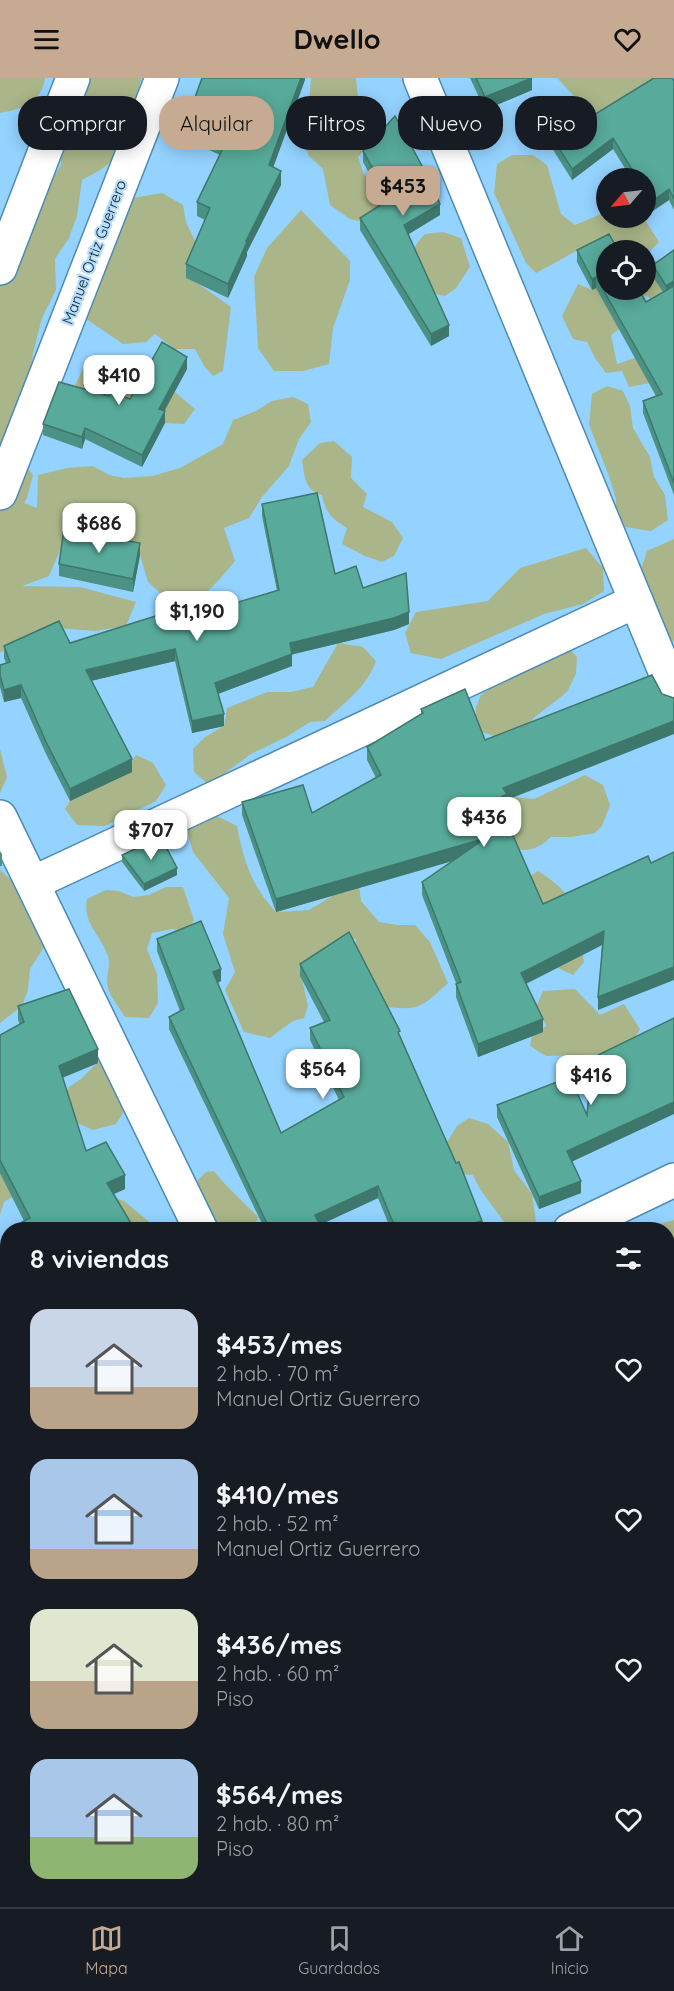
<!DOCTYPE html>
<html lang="es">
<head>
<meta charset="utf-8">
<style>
  :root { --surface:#171b24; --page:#20242c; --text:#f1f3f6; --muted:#9ea1a6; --line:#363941; --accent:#c6ab92 }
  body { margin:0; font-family:Quicksand,sans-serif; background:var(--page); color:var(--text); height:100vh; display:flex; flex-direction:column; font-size:22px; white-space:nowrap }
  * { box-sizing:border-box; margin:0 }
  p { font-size:20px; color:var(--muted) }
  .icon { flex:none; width:33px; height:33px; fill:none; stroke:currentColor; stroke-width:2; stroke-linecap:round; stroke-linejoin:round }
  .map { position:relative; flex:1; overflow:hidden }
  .side { position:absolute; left:0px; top:1144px; width:675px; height:686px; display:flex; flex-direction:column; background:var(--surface); border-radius:24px 24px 0 0; box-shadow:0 3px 15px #0003 }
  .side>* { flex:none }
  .guide { position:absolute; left:18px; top:18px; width:639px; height:54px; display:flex; gap:12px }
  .needle { width:39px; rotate:242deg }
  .controls { position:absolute; left:596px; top:90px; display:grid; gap:12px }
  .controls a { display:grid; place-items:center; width:60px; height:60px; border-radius:50%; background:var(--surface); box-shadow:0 3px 15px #0003; font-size:30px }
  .price { position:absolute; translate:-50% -51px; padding:0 14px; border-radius:12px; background:#fff; color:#222; font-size:20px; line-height:39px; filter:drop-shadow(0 2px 3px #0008) }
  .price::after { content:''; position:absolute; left:50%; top:36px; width:18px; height:14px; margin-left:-9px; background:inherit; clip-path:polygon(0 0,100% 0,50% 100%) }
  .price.current { background:var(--accent); color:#111 }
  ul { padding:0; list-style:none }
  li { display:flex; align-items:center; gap:18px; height:150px; padding:0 30px }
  li span { display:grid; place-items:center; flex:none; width:168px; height:120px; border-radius:18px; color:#555 }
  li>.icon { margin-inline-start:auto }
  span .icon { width:72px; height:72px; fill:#fffc; stroke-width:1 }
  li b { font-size:26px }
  h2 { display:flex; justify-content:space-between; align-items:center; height:72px; padding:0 30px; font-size:26px }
  .tag { padding:0 21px; border-radius:24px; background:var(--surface); box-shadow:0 3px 15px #0003; font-size:21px; line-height:54px }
  .tag.current { background:var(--accent); color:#111 }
  header { display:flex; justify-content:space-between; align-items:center; height:78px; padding:0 30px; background:var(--accent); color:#111; font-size:27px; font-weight:700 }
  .tabs { display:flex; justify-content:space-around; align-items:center; height:84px; border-top:2px solid var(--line); background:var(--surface); font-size:16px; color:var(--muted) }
  .tabs a { display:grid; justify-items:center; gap:3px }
  .tabs .current { color:var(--accent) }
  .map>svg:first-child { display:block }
</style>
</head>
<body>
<header><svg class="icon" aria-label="menu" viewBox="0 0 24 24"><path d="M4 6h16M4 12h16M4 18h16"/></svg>Dwello<svg class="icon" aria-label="heart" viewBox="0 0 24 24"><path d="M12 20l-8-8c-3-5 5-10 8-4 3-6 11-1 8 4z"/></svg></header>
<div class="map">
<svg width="674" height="1829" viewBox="0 0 674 1829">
  <rect width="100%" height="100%" fill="#94d3ff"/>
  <g fill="#80c7f7">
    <polygon points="674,1490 674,1814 668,1816 668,1493"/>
    <polygon points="505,1823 653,1823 639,1829 508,1829"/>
  </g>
  <g fill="#aab589">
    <path d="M0,0H45C43,23 20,32 0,35Z"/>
    <path d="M82,0H141C138,18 122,73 110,84C102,92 91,97 82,102L77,138L69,160L55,181L56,212L42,240L33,275L30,298L18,319L8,351L16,375L33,397L27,420L24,425L37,430L38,397L67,390L93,388L109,397L124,400L152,398L180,390L223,366L233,342L256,333L272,323L293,319L308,326L311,344L299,361L289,388L262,419L249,440L224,450L235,483C218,503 204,522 178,531L148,504L140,477L115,453L95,449L86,443L64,463L49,498L22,508L80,509L136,524L126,548L95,553L57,550L13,566L0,575V172L46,112L61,87L63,48Z"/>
    <polygon points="311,0 356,0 360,39 369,67 358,79 364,96 380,115 378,130 363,144 350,141 330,127 323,91 309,78 298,53 308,37"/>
    <polygon points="557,0 665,0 616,62"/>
    <path d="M512,77H533L547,87L561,136L575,147L606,134V140H644L659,164L645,178V172H612L603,161C579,170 559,183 536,195L526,185L494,115L497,86Z"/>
    <polygon points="162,115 183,127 186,144 195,163 186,200 200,207 231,229 223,293 213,298 204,288 195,271 175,271 155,256 146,264 123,266 79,236 133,120"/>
    <polygon points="301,132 350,183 350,202 333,250 329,286 303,293 274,293 258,270 254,199 267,170"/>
    <polygon points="443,154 461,160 470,189 456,210 445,218 430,215 412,176 417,165 425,156"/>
    <polygon points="654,182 673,190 663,227 646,218 633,225 619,251 611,257 617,286 635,280 651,293 650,305 629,309 622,293 606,295 595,280 587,264 573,261 562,238 578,206 592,212 606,205 606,212 645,212 645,191"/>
    <polygon points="112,284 137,293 149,308 175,314 195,331 184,346 165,345 110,326 88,327 75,307 86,285"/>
    <polygon points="607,308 623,313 630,328 633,350 650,379 654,399 665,417 668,442 651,453 625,449 616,431 616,421 609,398 589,347 592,316"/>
    <path d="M334,363L352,379L351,400L367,416L363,429L392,444L403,460L394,478L382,484L365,478L342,466L347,450C332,441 325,434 322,417C305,413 304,397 302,382L320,365Z"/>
    <polygon points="674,461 674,564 666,556 638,500 647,473"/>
    <polygon points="586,470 603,490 604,513 583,526 544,536 441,581 411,575 405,555 416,534 488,523 520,490"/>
    <polygon points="558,559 577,579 576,596 567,614 535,639 521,654 494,658 476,652 476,629 481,617"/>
    <path d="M338,565L363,569L376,583C367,609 344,625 325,643L310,644L288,658L251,676L209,707L194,694L193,671L205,659L224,648L227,630L267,614H291L313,609Z"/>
    <polygon points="0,671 7,699 0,715"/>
    <polygon points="136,677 153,685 166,707 156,723 105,748 77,747 65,731 70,723 123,698"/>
    <path d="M585,697L603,707L610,727L602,748L595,755L571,759H551C539,770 529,775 513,770L500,739L514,719L534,721Z"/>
    <path d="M211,735L237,748C243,781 252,809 276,834L309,832L334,817L357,791L361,823L379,844L397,847H415L430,864L448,905C420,931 418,933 380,928L355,878L356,861H346L330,879L300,892L308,928L304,940L293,943L270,960L244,954L225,912L235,894L223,856L229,820L193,774L187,752Z"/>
    <polygon points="0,792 33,822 43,844 44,869 30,891 28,912 22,928 0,945"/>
    <path d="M538,793C581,820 578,838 584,884L573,897L558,890L544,872L521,804Z"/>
    <path d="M166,809H183L194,842L187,853L172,851L152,855L147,871L157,896L158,925L149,940L125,939C119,929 109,917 107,906C106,896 111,889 108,878C101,857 82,845 87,821L106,812L119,813L133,819L149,817Z"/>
    <polygon points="575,911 600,937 624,926 640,951 630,969 614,976 546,978 530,968 532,958 546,948 537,927 543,913"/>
    <polygon points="102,980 130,1024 116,1046 93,1052 75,1044 63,1022 69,1009 81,1001"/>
    <path d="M469,1040L488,1046L508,1064L514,1092L532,1116L536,1143L531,1152H510C499,1135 479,1114 473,1097L459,1096L444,1069L457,1048Z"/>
    <polygon points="0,1090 25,1104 12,1119 4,1124 0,1137"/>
    <polygon points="214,1093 224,1105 258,1139 254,1152 222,1152 217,1150 197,1120 198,1102 206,1094"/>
    <polygon points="109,1118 124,1123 159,1152 129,1152"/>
    <polygon points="674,1142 674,1223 668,1225 668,1152 636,1152"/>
    <polygon points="4,1274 7,1274 7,1306 2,1307 0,1276"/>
    <polygon points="0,1374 8,1377 7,1406 0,1409"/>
    <polygon points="674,1463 674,1531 668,1538 668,1466"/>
    <polygon points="0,1523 7,1525 7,1621 0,1608"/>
    <polygon points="674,1679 674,1723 668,1724 668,1683"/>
    <polygon points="514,1822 540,1823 542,1829 511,1829"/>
    <polygon points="273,1823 304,1823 302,1829 275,1829"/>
  </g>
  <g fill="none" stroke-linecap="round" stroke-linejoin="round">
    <g stroke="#4d8bb4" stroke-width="36">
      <g id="minor">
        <polyline points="420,0 674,615"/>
        <polyline points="0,190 73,0"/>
        <polyline points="0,415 162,0"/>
        <polyline points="0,739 201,1152"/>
        <polyline points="33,805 636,523"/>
        <polyline points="570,1152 674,1102"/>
        <polyline points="0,1428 8,1425"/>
        <polyline points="456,1822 458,1829"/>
      </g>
    </g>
    <use href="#minor" stroke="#fff" stroke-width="33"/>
  </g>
  <g fill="#4c9284">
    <polygon points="305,0 273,89 281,107 247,174 247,178 228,220 186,200 186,186 205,142 197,138 197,124 220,77 185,61 185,47"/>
    <polygon points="470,0 532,0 532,12 485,32"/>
    <polygon points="674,3 674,132 669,122 651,134 645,124 645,100 631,100 613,71 572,102 550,67 550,56"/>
    <polygon points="363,73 440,137 408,156 449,258 431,268 360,152 360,140 385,124 363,84"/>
    <polygon points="577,172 646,224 663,214 653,199 653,187 674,172 674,417 643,335 643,323 656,318 596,210 592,212 577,184"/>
    <polygon points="187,291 164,333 165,345 142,389 85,361 82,371 43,357 43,346 109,318 130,321"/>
    <polygon points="262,426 335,496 363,510 409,546 394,552 292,576 292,588 218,616 224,648 192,655 175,583 91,603 132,694 70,723 46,676 21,620 4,624 0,609 0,587 6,585 4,580 4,568 70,565 168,546 277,513 262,438"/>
    <polygon points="140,477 133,514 59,498 59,486"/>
    <polygon points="421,631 507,722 507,729 502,732 543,826 648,778 598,932 602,867 526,906 543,954 478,979 456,919 456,905 422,817 422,804 453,783 276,834 242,737 242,724 312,735 376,700 367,682 367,669 421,636"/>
    <polygon points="0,773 2,776 2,788 0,788"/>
    <polygon points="122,777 177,797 144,813 122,784"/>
    <polygon points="157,861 221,903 218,905 281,1055 339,1022 310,962 310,950 324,944 300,898 300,886 400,959 482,1152 391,1152 378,1120 320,1147 322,1152 265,1152 169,951 169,939 180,933 157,873"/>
    <polygon points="18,928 98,985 62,1000 86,1073 125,1111 114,1116 135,1152 22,1152 22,1144 24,1143 0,1095 0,957 20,947 18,942"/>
    <polygon points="674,940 571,1083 581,1115 539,1131 497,1039 497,1027 587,1037"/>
    <polygon points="674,1521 674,1563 668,1550 668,1524"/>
    <polygon points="8,1735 8,1822 161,1822 149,1829 6,1829 2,1821 0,1822"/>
    <polygon points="194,1822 278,1822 280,1829 197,1829"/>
    <polygon points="572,1822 661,1822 664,1829 575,1829"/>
  </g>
  <g fill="#3e776c">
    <polygon points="301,0 305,0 305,2 269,101 269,87"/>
    <polygon points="532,0 532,12 485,32 485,19"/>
    <polygon points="613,60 613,71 572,102 572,91"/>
    <polygon points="281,93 281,107 247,174 247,178 228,220 228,206 246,163"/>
    <polygon points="669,111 669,122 651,134 651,124"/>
    <polygon points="440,126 440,137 404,159 404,147"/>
    <polygon points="596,199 596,210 592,212 592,201"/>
    <polygon points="674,203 674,216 666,220 666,208"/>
    <polygon points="449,247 449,258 431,268 431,256"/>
    <polygon points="187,279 187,291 159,343 159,331"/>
    <polygon points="165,333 165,345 142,389 142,377"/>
    <polygon points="85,350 85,361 82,371 82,359"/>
    <polygon points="140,465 140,477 133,514 133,501"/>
    <polygon points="409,534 409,546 394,552 290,577 290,565"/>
    <polygon points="175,571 175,583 86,604 86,592"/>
    <polygon points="292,576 292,588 215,617 215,605"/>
    <polygon points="21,607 21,620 4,624 4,612"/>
    <polygon points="224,636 224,648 192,655 192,643"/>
    <polygon points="674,643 674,656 507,722 507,729 497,734 497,721 503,710"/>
    <polygon points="132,681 132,694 70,723 70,711"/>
    <polygon points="486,760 486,773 276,834 276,821"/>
    <polygon points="177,790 177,797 144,813 144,806"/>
    <polygon points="604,853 604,866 521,908 521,895"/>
    <polygon points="674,889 674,902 598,932 598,919"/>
    <polygon points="221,891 221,903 213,906 213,894"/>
    <polygon points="543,941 543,954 478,979 478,966"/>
    <polygon points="98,971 98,985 59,1001 59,988"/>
    <polygon points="674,1024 674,1036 567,1086 567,1073"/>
    <polygon points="125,1097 125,1111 107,1119 107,1105"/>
    <polygon points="581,1103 581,1115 539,1131 539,1119"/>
    <polygon points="378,1108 378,1120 315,1149 315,1137"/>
    <polygon points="482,1143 482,1152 448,1152"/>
    <polygon points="8,1259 8,1272 0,1276 0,1263"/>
    <polygon points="2,1327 2,1340 0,1341 0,1328"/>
    <polygon points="8,1625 8,1642 0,1646 0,1629"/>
    <polygon points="674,1797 674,1814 668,1817 668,1800"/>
    <polygon points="2,1807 2,1821 0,1822 0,1809"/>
    <polygon points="136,1822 161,1822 149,1829 135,1829 135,1823"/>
    <polygon points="401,1822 403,1822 403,1829 388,1829"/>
  </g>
  <g fill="#58aa9a" stroke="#3e776c" stroke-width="1.5">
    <polygon points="202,0 301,0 269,87 281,93 246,163 247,164 228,206 186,186 210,130 197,124 225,66 185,47"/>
    <polygon points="476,0 532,0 485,19"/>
    <polygon points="654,0 672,0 674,3 674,121 669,111 651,124 645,113 645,100 637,100 613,60 572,91 550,56 585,32 589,40"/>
    <polygon points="395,38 427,97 440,126 404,147 449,247 431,256 360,140 390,121 363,73"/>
    <polygon points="609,156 618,172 606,172 606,212 639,212 646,224 674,208 674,405 643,323 662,316 596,199 592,201 577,172"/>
    <polygon points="674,172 674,203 666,208 653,187"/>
    <polygon points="162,264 187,279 159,331 165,333 142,377 85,350 82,359 43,346 59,304 109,318 110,314 130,321"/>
    <polygon points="317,415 335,496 356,488 363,510 406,495 409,534 394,540 290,565 292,576 215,605 224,636 192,643 175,571 86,592 132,681 70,711 46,664 21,607 4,612 0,597 0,587 10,584 4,568 59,543 70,565 165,535 169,550 168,545 279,512 262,426"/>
    <polygon points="64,451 140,465 133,501 59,486"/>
    <polygon points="652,597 662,616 674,620 674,643 503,710 507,716 497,721 543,826 648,778 651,785 674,774 674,889 598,919 604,853 521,895 543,941 478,966 456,906 461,904 422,804 486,760 276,821 242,724 303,707 312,735 381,697 367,669 423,635 421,631 465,611 485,662"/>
    <polygon points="161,759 177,790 144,806 122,777"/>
    <polygon points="201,843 221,891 213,894 281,1055 344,1019 310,950 330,942 300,886 349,854 400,953 398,954 456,1085 459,1084 482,1143 448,1152 398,1152 392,1142 378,1108 315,1137 322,1152 270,1152 169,939 184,931 157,861"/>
    <polygon points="69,911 98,971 59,988 86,1073 106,1064 125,1097 107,1105 135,1152 26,1152 22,1144 30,1140 0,1082 0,957 24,944 18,928"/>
    <polygon points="674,940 674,1024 567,1073 581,1103 539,1119 497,1027 570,999 587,1037 592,980"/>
    <polygon points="8,1181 8,1259 0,1263 0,1185"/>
    <polygon points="674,1521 674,1546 668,1534 668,1524"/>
    <polygon points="0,1591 8,1604 8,1625 0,1629"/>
    <polygon points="0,1720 8,1735 8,1818 2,1807 0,1809"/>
    <polygon points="674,1734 674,1797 668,1800 668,1737"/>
    <polygon points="9,1822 136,1822 135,1823 137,1829 13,1829"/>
    <polygon points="201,1822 278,1822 280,1829 205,1829"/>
    <polygon points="320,1822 401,1822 388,1829 306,1829"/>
    <polygon points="579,1822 661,1822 664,1829 582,1829"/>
  </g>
  <g text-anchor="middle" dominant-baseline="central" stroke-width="4.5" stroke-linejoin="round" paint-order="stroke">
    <g font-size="15" fill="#072131" stroke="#b8ddf8">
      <text transform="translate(94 174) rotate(-69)">Manuel Ortiz Guerrero</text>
    </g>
  </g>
</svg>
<div class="controls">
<a><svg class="needle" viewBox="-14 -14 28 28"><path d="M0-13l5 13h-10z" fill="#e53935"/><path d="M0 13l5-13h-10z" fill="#9ea1a6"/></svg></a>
<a><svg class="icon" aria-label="locate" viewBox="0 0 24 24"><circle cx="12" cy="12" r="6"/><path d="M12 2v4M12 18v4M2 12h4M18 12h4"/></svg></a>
</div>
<b class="price current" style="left:403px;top:139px">$453</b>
<b class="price" style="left:119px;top:328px">$410</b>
<b class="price" style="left:99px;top:476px">$686</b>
<b class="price" style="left:197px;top:564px">$1,190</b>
<b class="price" style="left:484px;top:770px">$436</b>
<b class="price" style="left:151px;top:783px">$707</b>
<b class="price" style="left:323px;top:1022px">$564</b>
<b class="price" style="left:591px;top:1028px">$416</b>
<div class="guide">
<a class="tag">Comprar</a>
<a class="tag current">Alquilar</a>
<a class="tag">Filtros</a>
<a class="tag">Nuevo</a>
<a class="tag">Piso</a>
</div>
<section class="side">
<h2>8 viviendas<svg class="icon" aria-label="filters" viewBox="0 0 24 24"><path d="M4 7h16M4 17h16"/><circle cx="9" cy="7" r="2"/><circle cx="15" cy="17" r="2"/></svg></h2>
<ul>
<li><span style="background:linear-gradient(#c9d6e8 65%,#b9a48a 0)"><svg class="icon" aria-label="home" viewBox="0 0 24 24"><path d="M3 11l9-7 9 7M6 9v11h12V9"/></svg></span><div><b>$453/mes</b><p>2 hab. · 70 m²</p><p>Manuel Ortiz Guerrero</p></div><svg class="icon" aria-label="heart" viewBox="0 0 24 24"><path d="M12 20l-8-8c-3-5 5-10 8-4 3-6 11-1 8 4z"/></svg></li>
<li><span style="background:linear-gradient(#a9c7e8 75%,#b9a48a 0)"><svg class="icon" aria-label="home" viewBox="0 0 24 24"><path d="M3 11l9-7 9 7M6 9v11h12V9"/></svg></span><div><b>$410/mes</b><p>2 hab. · 52 m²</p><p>Manuel Ortiz Guerrero</p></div><svg class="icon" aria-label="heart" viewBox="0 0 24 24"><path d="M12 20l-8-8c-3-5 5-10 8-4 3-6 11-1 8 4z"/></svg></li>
<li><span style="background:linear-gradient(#dfe7d0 60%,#b9a48a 0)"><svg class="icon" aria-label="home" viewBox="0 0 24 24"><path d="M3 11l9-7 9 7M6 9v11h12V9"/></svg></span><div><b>$436/mes</b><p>2 hab. · 60 m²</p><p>Piso</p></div><svg class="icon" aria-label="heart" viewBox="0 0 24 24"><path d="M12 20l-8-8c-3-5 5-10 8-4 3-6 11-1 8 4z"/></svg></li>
<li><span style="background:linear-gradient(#a9c7e8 65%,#8fb573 0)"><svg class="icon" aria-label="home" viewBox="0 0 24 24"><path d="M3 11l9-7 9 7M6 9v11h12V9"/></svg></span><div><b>$564/mes</b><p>2 hab. · 80 m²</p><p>Piso</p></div><svg class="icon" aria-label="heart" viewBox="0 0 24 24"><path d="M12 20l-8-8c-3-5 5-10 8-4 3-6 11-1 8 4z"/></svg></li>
</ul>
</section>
</div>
<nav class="tabs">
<a class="current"><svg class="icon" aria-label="map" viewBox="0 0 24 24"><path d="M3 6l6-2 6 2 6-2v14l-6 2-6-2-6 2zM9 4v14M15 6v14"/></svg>Mapa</a>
<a><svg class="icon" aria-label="saved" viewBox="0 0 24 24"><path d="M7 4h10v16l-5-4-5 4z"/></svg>Guardados</a>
<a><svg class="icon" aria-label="home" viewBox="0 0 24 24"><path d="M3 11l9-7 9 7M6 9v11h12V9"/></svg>Inicio</a>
</nav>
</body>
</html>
